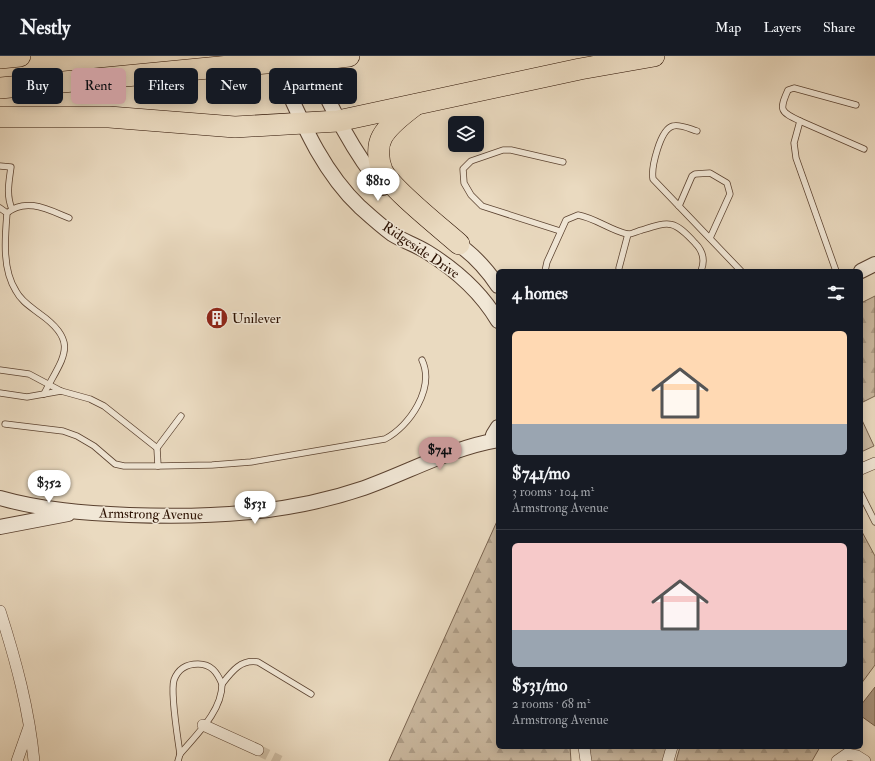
<!DOCTYPE html>
<html lang="en">
<head>
<meta charset="utf-8">
<style>
  :root { --surface:#171b24; --page:#20242c; --text:#f1f3f6; --muted:#9ea1a6; --line:#363941; --accent:#c59692 }
  body { margin:0; font-family:"IM FELL Double Pica",serif; background:var(--page); color:var(--text); height:100vh; display:flex; flex-direction:column; font-size:15px; white-space:nowrap }
  * { box-sizing:border-box; margin:0 }
  p { font-size:13px; color:var(--muted) }
  .icon { flex:none; width:22px; height:22px; fill:none; stroke:currentColor; stroke-width:2; stroke-linecap:round; stroke-linejoin:round }
  .map { position:relative; flex:1; overflow:hidden }
  .drawer { position:absolute; left:496px; top:213px; width:367px; height:480px; display:flex; flex-direction:column; background:var(--surface); border-radius:6px; box-shadow:0 2px 10px #0003 }
  .drawer>* { flex:none }
  .top-card { position:absolute; left:12px; top:12px; width:380px; height:36px; display:flex; gap:8px }
  .buttons { position:absolute; left:448px; top:60px; display:grid; gap:8px }
  .buttons a { display:grid; place-items:center; width:36px; height:36px; border-radius:6px; background:var(--surface); box-shadow:0 2px 10px #0003; font-size:20px }
  .price { position:absolute; translate:-50% -34px; padding:0 9px; border-radius:14px; background:#fff; color:#222; font-size:13px; line-height:26px; filter:drop-shadow(0 1px 2px #0008) }
  .price::after { content:''; position:absolute; left:50%; top:24px; width:12px; height:9px; margin-left:-6px; background:inherit; clip-path:polygon(0 0,100% 0,50% 100%) }
  .price.selected { background:var(--accent); color:#111 }
  ul { padding:0; list-style:none }
  li { display:grid; align-content:center; gap:8px; height:212px; padding:0 16px }
  li+li { border-top:1px solid var(--line) }
  li span { display:grid; place-items:center; height:124px; border-radius:6px; color:#555 }
  li>.icon { margin-inline-start:auto }
  span .icon { width:72px; height:72px; fill:#fffc; stroke-width:1 }
  li b { font-size:17px }
  h2 { display:flex; justify-content:space-between; align-items:center; height:48px; padding:0 16px; font-size:17px }
  .tag { padding:0 14px; border-radius:6px; background:var(--surface); box-shadow:0 2px 10px #0003; font-size:14px; line-height:36px }
  .tag.selected { background:var(--accent); color:#111 }
  header { display:flex; align-items:center; gap:24px; box-sizing:border-box; height:56px; padding:0 20px; background:var(--surface); border-bottom:1px solid var(--line) }
  header strong { font-size:19px }
  nav { display:flex; gap:22px; margin-inline-start:auto; font-size:14px }
  .map>svg:first-child { display:block }
</style>
</head>
<body>
<header>
<strong>Nestly</strong>
<nav><a>Map</a><a>Layers</a><a>Share</a></nav>
</header>
<div class="map">
<svg width="875" height="705" viewBox="0 0 875 705">
  <defs>
    <pattern id="forest-firs" width="22" height="20" patternUnits="userSpaceOnUse"><rect width="22" height="20" fill="#cab89f"/><path d="M5 1l3.5 6h-7zM16 11l3.5 6h-7z" fill="#ae9d87"/></pattern>
  </defs>
  <rect width="100%" height="100%" fill="#eadac0"/>
  <filter id="stains"><feTurbulence type="fractalNoise" baseFrequency=".005" numOctaves="4"/><feColorMatrix values="0 0 0 0 .2 0 0 0 0 .09 0 0 0 0 .02 0 0 0 .5 -.17"/></filter>
  <radialGradient id="worn" r=".72"><stop offset=".6" stop-color="#630" stop-opacity="0"/><stop offset="1" stop-color="#630" stop-opacity=".3"/></radialGradient>
  <g fill="url(#forest-firs)" stroke="#7a6450">
    <polygon points="875,240 875,340 861,347 861,247"/>
    <polygon points="498,463 498,691 570,691 571,705 389,705"/>
    <polygon points="861,474 875,500 875,609 861,628"/>
    <polygon points="589,691 674,691 671,705 591,705"/>
    <polygon points="680,691 820,691 812,705 676,705"/>
  </g>
  <polygon fill="#cab89f" stroke="#7a6450" points="861,362 874,390 861,396"/>
  <polygon fill="#a9957f" stroke="#77604c" points="875,631 875,670 861,660 861,649"/>
  <g fill="none" stroke-linecap="round" stroke-linejoin="round">
    <polyline stroke="#cdbca3" stroke-width="11" stroke-dasharray="11 5.5" stroke-linecap="butt" points="258,694 280,705"/>
    <g stroke="#5b4230" stroke-width="7">
      <g id="service">
        <polyline points="800,65 864,93"/>
        <path d="M697,75C690,73 680,68 673,70C660,73 651,112 653,123L741,215"/>
        <path d="M0,110L11,111C9,126 6,139 12,153"/>
        <polyline points="679,150 692,120 695,118 710,117 727,127 730,138 710,182"/>
        <polyline points="0,152 7,157"/>
        <polyline points="560,175 482,150 471,139 464,127 463,113 471,105 503,94 511,94 563,106"/>
        <polyline points="619,212 628,178"/>
        <path d="M545,215L547,206L566,164L578,159C595,162 610,174 627,178C631,179 637,175 642,174C670,165 674,164 695,187C703,195 705,205 701,215"/>
        <path d="M836,215L796,102L794,87L800,65C780,56 779,54 788,34L794,32L856,49"/>
        <path d="M0,314L29,318L61,335L90,343L104,350L157,392L158,410L212,409L251,406L385,383C410,370 435,332 422,304"/>
        <polyline points="0,337 27,341 61,335"/>
        <path d="M44,338C62,302 81,287 40,258C31,251 21,245 16,235C2,213 5,182 7,157C26,141 49,154 69,162"/>
        <polyline points="5,368 63,375 77,380 94,390 115,408 124,410 158,410"/>
        <polyline points="157,392 181,360"/>
        <polyline points="861,438 875,466"/>
        <path d="M180,698C178,683 170,637 174,624C178,613 187,608 198,608C211,608 217,616 222,628"/>
        <path d="M178,705L180,698C197,678 222,655 222,628C232,615 241,603 258,606L311,638"/>
      </g>
    </g>
    <g stroke="#5b4230" stroke-width="12">
      <g id="minor">
        <polyline points="861,413 875,407"/>
        <path d="M0,555C16,605 29,653 34,705"/>
        <polyline points="203,669 258,694"/>
        <polyline points="584,691 586,705"/>
        <polyline points="17,705 29,671"/>
        <polyline points="668,705 672,691"/>
        <polyline points="837,705 847,698 857,700 865,705"/>
      </g>
    </g>
    <g stroke="#5b4230" stroke-width="16">
      <g id="tertiary">
        <path d="M272,0C297,53 317,110 360,151C370,160 381,170 392,178C403,185 416,189 427,196C456,214 481,236 498,265"/>
        <path d="M307,0C329,46 350,93 383,132"/>
        <path d="M452,184C471,196 486,212 498,230"/>
        <polyline points="861,215 875,208"/>
        <polyline points="493,379 498,371"/>
        <path d="M0,442C42,454 85,457 129,459C208,462 288,458 364,432C409,416 451,392 498,384"/>
        <polyline points="0,471 68,458"/>
      </g>
    </g>
    <g stroke="#2b1000" stroke-width="22">
      <g id="motorway">
        <polyline points="0,2 20,0"/>
        <polyline points="332,2 349,0"/>
        <polyline points="0,32 240,9"/>
        <path d="M415,49C404,58 389,68 382,81C377,90 378,104 382,114C390,132 441,172 459,188"/>
        <polyline points="0,61 109,61 235,71 338,65 580,13 654,0"/>
      </g>
    </g>
    <use href="#service" stroke="#f1e7d6" stroke-width="5.5"/>
    <use href="#minor" stroke="#f1e7d6" stroke-width="11"/>
    <use href="#tertiary" stroke="#f1e7d6" stroke-width="14"/>
    <use href="#motorway" stroke="#eadac0" stroke-width="21"/>
    <g stroke="#2b1000" stroke-width="22" stroke-linecap="butt">
      <polyline id="motorway-bridge" points="240,9 332,2"/>
    </g>
    <use href="#motorway-bridge" stroke="#eadac0" stroke-width="21"/>
  </g>
  <defs>
    <g id="building-disc" transform="scale(1.15)"><circle r="9.5" fill="#8f2418" stroke="#f1e7d6"/><path d="M-4-6H4V6H1V3H-1V6H-4ZM-2.5-4.3h1.7v1.8h-1.7ZM.8-4.3h1.7v1.8H.8ZM-2.5-1h1.7V.8h-1.7ZM.8-1h1.7V.8H.8Z" fill="#fff"/></g>
  </defs>
  <g fill-rule="evenodd">
    <use href="#building-disc" x="217" y="262"/>
  </g>
  <g text-anchor="middle" dominant-baseline="central" stroke-width="3" stroke-linejoin="round" paint-order="stroke">
    <g font-size="14" fill="#2b1000" stroke="#f1e7d6">
      <text transform="translate(421 194) rotate(34)">Ridgeside Drive</text>
      <text transform="translate(151 458) rotate(1)">Armstrong Avenue</text>
    </g>
    <g font-size="14" fill="#2b1000" stroke="#f1e7d6" text-anchor="start">
      <text x="232" y="262">Unilever</text>
    </g>
  </g>
  <rect width="100%" height="100%" filter="url(#stains)"/>
  <rect width="100%" height="100%" fill="url(#worn)"/>
</svg>
<div class="buttons">
<a><svg class="icon" aria-label="layers" viewBox="0 0 24 24"><path d="M12 4l9 5-9 5-9-5zM3 14l9 5 9-5"/></svg></a>
</div>
<b class="price" style="left:378px;top:146px">$810</b>
<b class="price selected" style="left:440px;top:415px">$741</b>
<b class="price" style="left:49px;top:448px">$352</b>
<b class="price" style="left:255px;top:469px">$531</b>
<div class="top-card">
<a class="tag">Buy</a>
<a class="tag selected">Rent</a>
<a class="tag">Filters</a>
<a class="tag">New</a>
<a class="tag">Apartment</a>
</div>
<section class="drawer">
<h2>4 homes<svg class="icon" aria-label="filters" viewBox="0 0 24 24"><path d="M4 7h16M4 17h16"/><circle cx="9" cy="7" r="2"/><circle cx="15" cy="17" r="2"/></svg></h2>
<ul>
<li><span style="background:linear-gradient(#ffd9b3 75%,#9aa5b1 0)"><svg class="icon" aria-label="home" viewBox="0 0 24 24"><path d="M3 11l9-7 9 7M6 9v11h12V9"/></svg></span><div><b>$741/mo</b><p>3 rooms · 104 m²</p><p>Armstrong Avenue</p></div></li>
<li><span style="background:linear-gradient(#f6c9c9 70%,#9aa5b1 0)"><svg class="icon" aria-label="home" viewBox="0 0 24 24"><path d="M3 11l9-7 9 7M6 9v11h12V9"/></svg></span><div><b>$531/mo</b><p>2 rooms · 68 m²</p><p>Armstrong Avenue</p></div></li>
</ul>
</section>
</div>
</body>
</html>
